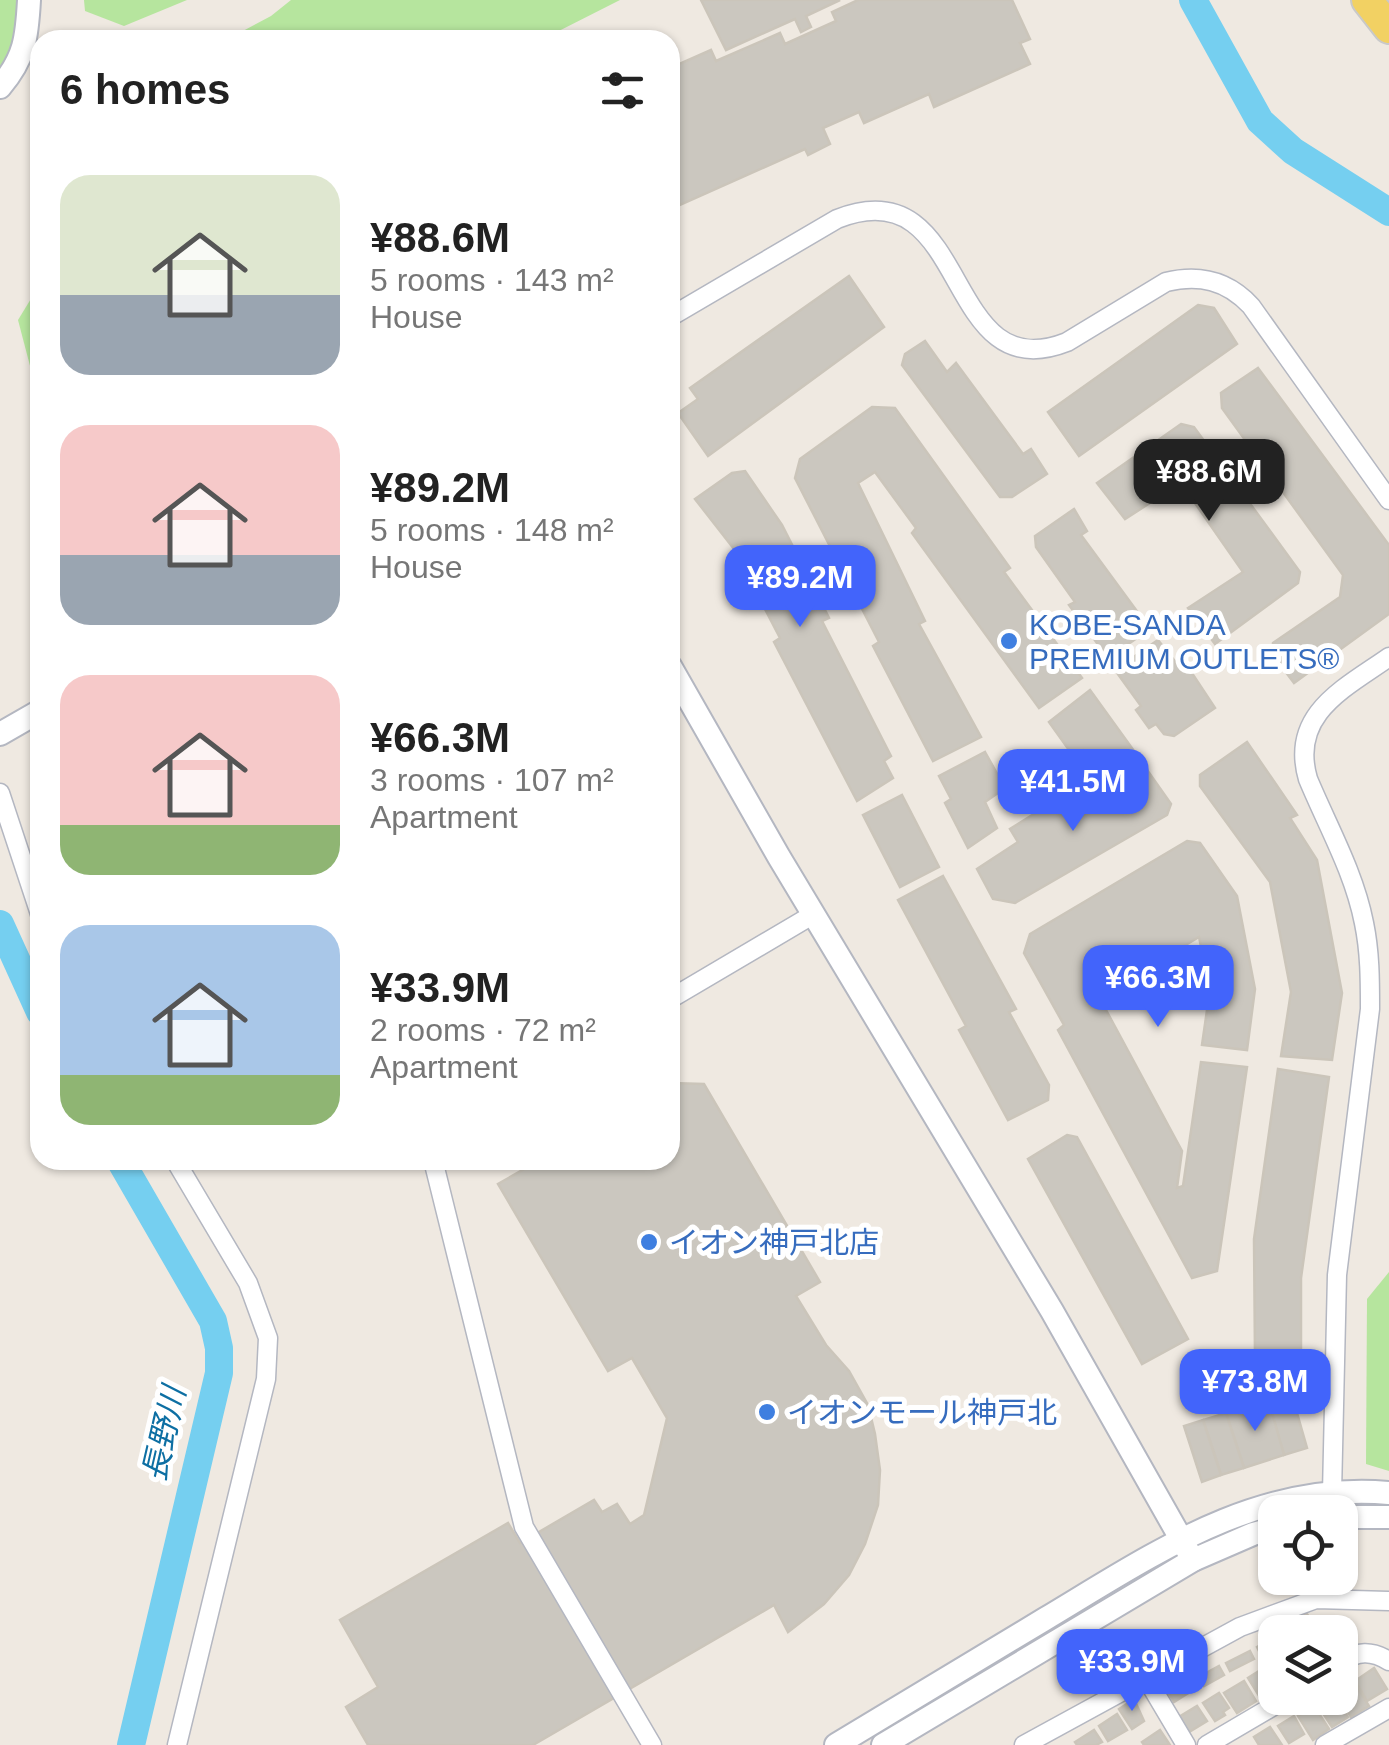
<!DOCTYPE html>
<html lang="en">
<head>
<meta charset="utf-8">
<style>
  :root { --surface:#fff; --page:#f6f6f6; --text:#222; --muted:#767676; --accent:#4264fb }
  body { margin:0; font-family:Arial,"Noto Sans JP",sans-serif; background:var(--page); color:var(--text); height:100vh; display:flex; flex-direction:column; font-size:38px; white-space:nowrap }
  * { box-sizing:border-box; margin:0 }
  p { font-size:32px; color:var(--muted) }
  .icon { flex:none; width:55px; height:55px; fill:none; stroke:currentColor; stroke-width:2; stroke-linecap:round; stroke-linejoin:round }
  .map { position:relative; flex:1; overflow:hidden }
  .panel { position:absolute; left:30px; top:30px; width:650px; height:1140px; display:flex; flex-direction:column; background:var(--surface); border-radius:30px; box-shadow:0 2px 8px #0004 }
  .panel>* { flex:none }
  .fabs { position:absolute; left:1258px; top:1495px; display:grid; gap:20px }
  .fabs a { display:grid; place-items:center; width:100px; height:100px; border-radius:20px; background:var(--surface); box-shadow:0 2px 8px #0004; font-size:50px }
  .price { position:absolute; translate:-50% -85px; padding:0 22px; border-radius:20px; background:var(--accent); color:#fff; font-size:32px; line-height:65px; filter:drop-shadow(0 2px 5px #0008) }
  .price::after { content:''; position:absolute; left:50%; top:60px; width:30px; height:22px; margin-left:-15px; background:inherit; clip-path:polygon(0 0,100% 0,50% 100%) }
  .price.current { background:#222; color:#fff }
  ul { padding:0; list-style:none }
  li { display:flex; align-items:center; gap:30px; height:250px; padding:0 30px }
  li span { display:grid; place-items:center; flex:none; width:280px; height:200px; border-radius:30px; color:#555 }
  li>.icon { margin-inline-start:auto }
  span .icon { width:120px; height:120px; fill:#fffc; stroke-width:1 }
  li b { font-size:42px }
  h2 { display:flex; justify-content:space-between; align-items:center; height:120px; padding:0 30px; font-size:42px }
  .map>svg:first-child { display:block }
</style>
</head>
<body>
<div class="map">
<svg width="1389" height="1745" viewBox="0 0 1389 1745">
  <rect width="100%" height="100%" fill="#efe9e1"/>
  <g fill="#b6e59e">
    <polygon points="0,0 21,0 19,32 0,73"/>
    <polygon points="84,0 187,0 124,26 85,11"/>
    <polygon points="291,0 620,0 541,40 226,40 271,16"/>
    <polygon points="40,284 40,404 18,320"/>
    <polygon points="1389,1272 1389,1471 1366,1464 1367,1299"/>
  </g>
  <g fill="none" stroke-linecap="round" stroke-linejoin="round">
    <g stroke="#75cff0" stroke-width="28">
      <polyline points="1193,0 1260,121 1293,151 1389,212"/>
      <polyline points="0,924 40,1012"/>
      <polyline points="120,1160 213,1321 219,1348 219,1373 131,1745"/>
    </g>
  </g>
  <g fill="#cbc7bf" stroke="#cbc5ba" stroke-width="2.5">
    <polygon points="701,0 840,0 806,16 811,27 801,32 795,19 726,50"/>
    <polygon points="858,0 1012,0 1030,39 1020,43 1030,64 934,107 929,94 864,123 859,112 823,128 830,144 808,155 805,149 680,205 675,196 670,198 670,68 711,50 716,61 780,33 785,44 836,21 832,12"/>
    <polygon points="849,276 884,327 708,456 678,413 698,399 690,388"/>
    <polygon points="1198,305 1214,308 1237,344 1079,456 1048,412"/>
    <polygon points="925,341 947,372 956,363 1023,454 1031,449 1047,474 1012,497 1000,497 902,365 905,354"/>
    <polygon points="1258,368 1389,545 1389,614 1294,683 1272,654 1273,643 1340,597 1343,575 1222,408 1221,393"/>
    <polygon points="872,407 895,408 1010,568 1004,572 1082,678 1039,708 912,533 916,528 875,472 858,483 925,621 919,624 981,737 933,761 873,646 879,642 795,478 800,459"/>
    <polygon points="1181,424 1194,427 1300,572 1298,583 1215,644 1188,608 1243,572 1181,483 1125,519 1097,483"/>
    <polygon points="745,471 782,525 829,618 822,621 891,756 884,761 893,778 857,801 774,642 780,638 734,549 695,499 732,473"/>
    <polygon points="1074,509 1087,531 1081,535 1150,629 1108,658 1069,605 1075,602 1036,547 1035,536"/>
    <polygon points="1158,640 1182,670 1188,667 1215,708 1174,736 1164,734 1156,724 1149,728 1136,710 1141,706 1115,670"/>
    <polygon points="1090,690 1139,758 1103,780 1083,750 1074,757 1049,722"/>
    <polygon points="1247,742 1297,815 1290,818 1317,860 1342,993 1332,1060 1281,1056 1291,992 1270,882 1200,786 1200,775"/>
    <polygon points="985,752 1005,788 985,802 997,828 968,848 945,803 951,799 939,776"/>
    <polygon points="1145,767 1171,804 1167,815 1015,903 993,899 977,869 1018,842 1010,829 1088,780 1097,795"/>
    <polygon points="902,795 939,867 900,887 863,815"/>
    <polygon points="1187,841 1200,843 1237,896 1255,989 1247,1050 1202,1045 1210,989 1199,937 1099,997 1182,1151 1177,1188 1183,1186 1201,1062 1247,1067 1217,1271 1192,1278 1058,1030 1064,1025 1024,953 1030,934"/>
    <polygon points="943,876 1016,1009 1009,1012 1049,1085 1048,1100 1008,1120 959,1030 966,1026 898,900"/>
    <polygon points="1278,1069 1329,1077 1301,1278 1301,1378 1268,1379 1255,1357 1254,1239"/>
    <polygon points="671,1083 704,1084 820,1282 796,1296 826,1345 849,1371 868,1405 875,1434 880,1470 878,1505 865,1544 849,1575 824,1604 788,1632 774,1605 533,1745 368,1745 346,1707 378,1687 340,1620 508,1523 520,1543 594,1500 602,1512 617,1504 630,1524 644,1515 667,1418 632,1358 608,1371 498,1184 540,1160 670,1160"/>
    <polygon points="1067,1135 1077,1137 1188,1339 1142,1364 1028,1159"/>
    <polygon points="1291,1392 1307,1448 1284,1455 1268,1399"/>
    <polygon points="1268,1399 1284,1455 1244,1468 1226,1413"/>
    <polygon points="1226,1413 1244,1468 1221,1475 1203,1420"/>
    <polygon points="1203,1420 1221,1475 1202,1482 1184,1426"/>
    <polygon points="1307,1614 1314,1626 1302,1632 1284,1632 1281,1627"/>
    <polygon points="1275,1637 1275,1647 1261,1655 1257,1647"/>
    <polygon points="1250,1651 1254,1659 1230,1671 1226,1663"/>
    <polygon points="1219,1666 1224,1675 1204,1686 1199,1677"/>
    <polygon points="1267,1666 1275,1679 1275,1691 1261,1699 1248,1678"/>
    <polygon points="1374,1668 1387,1689 1367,1701 1355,1681"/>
    <polygon points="1184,1675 1193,1690 1174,1702 1165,1687"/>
    <polygon points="1244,1681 1256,1701 1237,1713 1224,1693"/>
    <polygon points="1354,1682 1369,1706 1351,1717 1339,1698 1340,1691"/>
    <polygon points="1219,1693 1229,1708 1223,1712 1225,1715 1215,1721 1203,1703"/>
    <polygon points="1328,1698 1336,1698 1348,1717 1332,1727 1317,1704"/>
    <polygon points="1134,1699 1144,1721 1132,1729 1119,1709"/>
    <polygon points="1197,1706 1207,1721 1189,1732 1179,1717"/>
    <polygon points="1314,1706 1329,1729 1313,1740 1298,1716"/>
    <polygon points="1117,1714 1127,1730 1108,1741 1099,1726"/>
    <polygon points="1294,1716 1304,1734 1289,1743 1278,1726"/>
    <polygon points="1270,1727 1282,1745 1259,1745 1254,1737"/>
    <polygon points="1094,1730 1102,1742 1096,1745 1077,1745 1075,1742"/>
    <polygon points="1160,1730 1170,1745 1144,1745 1142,1742"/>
  </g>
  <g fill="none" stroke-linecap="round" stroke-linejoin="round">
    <g stroke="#b4b7c1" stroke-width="21">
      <g id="minor">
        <path d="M670,317L837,219C973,165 940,392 1067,342L1166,282C1199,274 1227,280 1251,306L1389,500"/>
        <polyline points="0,793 40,914"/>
        <polyline points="670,999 814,914"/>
        <polyline points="175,1160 248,1283 268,1338 266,1379 177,1745"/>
        <polyline points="433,1160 524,1527 652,1745"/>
        <path d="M1332,1493L1337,1275L1370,1009C1370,980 1370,952 1364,923C1354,872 1328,827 1308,779C1289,714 1345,688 1389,657"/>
        <path d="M1340,1662C1358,1651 1371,1650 1389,1661"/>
        <polyline points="1145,1676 1186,1745"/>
        <polyline points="1024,1745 1240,1627 1316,1599 1389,1601"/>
        <polyline points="1207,1745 1287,1698"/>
        <polyline points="1325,1745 1389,1708"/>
      </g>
    </g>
    <g stroke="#b4b7c1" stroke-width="26">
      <g id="tertiary">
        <path d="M0,87C25,58 27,37 29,0"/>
        <polyline points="670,666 779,857 1052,1311 1193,1560"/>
        <polyline points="0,734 40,711"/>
        <polyline points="1340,1517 1389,1517"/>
        <path d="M836,1745C906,1703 976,1661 1045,1619C1152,1555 1257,1481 1389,1493"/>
        <polyline points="883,1745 1193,1560 1253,1534 1275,1528"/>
      </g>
    </g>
    <g stroke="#c9c9c9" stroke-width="34">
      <polyline id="primary" points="1367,0 1389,28"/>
    </g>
    <use href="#minor" stroke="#fff" stroke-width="18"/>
    <use href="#tertiary" stroke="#fff" stroke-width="22"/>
    <use href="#primary" stroke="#f2d163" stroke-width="30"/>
  </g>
  <g fill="#3f7fe0" stroke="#fff" stroke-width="4">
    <circle cx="1009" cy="641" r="10"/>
    <circle cx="649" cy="1242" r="10"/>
    <circle cx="767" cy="1412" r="10"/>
  </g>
  <g text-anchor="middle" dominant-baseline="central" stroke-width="10" stroke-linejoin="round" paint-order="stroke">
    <g font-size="30" fill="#366cbe" stroke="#fff" text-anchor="start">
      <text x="1029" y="624">KOBE-SANDA<tspan x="1029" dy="34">PREMIUM OUTLETS®</tspan></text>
      <text x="669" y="1242">イオン神戸北店</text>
      <text x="787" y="1412">イオンモール神戸北</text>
    </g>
    <g font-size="32" font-style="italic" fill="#0d6fa3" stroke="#fff">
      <text transform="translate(164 1434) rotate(-77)">長野川</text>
    </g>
  </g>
</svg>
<div class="fabs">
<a><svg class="icon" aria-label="locate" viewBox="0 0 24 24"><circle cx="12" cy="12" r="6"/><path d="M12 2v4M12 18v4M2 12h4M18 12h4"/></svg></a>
<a><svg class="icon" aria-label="layers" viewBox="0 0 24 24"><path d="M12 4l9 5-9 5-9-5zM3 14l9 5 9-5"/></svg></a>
</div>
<b class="price current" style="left:1209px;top:524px">¥88.6M</b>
<b class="price" style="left:800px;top:630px">¥89.2M</b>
<b class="price" style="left:1073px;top:834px">¥41.5M</b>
<b class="price" style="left:1158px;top:1030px">¥66.3M</b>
<b class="price" style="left:1255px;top:1434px">¥73.8M</b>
<b class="price" style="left:1132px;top:1714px">¥33.9M</b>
<section class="panel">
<h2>6 homes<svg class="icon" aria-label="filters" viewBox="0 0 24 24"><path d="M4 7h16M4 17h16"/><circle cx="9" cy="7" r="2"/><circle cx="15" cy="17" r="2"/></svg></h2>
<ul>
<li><span style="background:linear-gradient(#dfe7d0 60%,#9aa5b1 0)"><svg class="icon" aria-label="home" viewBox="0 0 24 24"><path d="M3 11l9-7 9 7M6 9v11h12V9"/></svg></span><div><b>¥88.6M</b><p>5 rooms · 143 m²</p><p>House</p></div></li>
<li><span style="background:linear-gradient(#f6c9c9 65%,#9aa5b1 0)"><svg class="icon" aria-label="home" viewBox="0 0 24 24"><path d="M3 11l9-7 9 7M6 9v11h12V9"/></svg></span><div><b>¥89.2M</b><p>5 rooms · 148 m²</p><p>House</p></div></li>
<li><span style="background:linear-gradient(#f6c9c9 75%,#8fb573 0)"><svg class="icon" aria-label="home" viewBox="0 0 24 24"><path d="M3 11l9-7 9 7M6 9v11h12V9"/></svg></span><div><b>¥66.3M</b><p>3 rooms · 107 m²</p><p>Apartment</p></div></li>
<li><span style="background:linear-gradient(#a9c7e8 75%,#8fb573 0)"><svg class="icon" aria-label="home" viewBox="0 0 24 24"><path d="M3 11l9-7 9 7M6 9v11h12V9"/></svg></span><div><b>¥33.9M</b><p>2 rooms · 72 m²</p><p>Apartment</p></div></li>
</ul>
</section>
</div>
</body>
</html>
